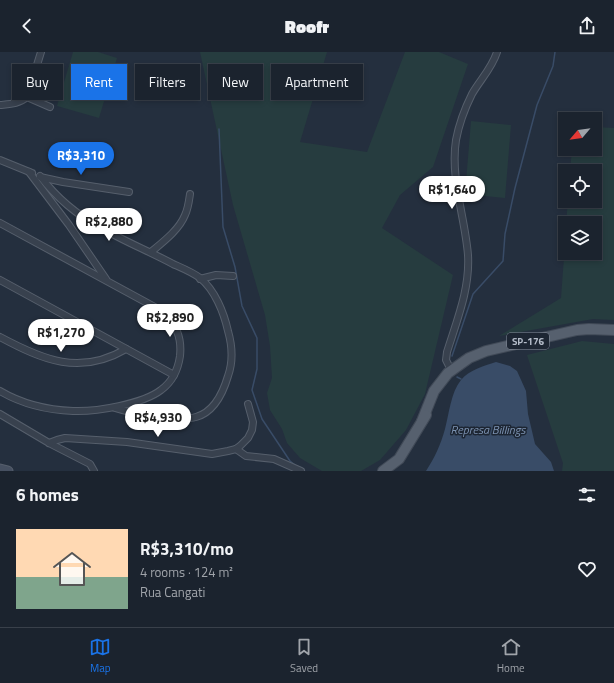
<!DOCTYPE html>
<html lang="en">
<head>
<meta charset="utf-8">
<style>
  :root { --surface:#1b232e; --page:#282f3a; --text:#f1f3f6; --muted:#a0a4aa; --line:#39404a; --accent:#1a73e8 }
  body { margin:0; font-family:"Titillium Web",sans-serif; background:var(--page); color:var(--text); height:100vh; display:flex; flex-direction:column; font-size:15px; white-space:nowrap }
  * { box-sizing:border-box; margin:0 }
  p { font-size:13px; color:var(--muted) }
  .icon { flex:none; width:22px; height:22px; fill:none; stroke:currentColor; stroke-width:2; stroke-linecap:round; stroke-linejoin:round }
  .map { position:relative; height:419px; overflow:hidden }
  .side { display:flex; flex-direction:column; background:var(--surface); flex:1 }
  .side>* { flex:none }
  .banner { position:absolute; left:12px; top:12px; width:400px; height:36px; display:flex; gap:8px }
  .needle { width:26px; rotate:241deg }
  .fabs { position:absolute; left:558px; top:60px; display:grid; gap:8px }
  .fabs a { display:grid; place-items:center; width:44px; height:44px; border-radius:0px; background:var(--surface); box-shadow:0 2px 6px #0003,0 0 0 1px var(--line); font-size:20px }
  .price { position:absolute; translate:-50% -34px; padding:0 9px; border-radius:14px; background:#fff; color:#222; font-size:13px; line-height:26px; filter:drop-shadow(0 1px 2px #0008) }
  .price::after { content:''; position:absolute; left:50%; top:24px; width:12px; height:9px; margin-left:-6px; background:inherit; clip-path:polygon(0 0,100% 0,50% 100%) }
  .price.current { background:var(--accent); color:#fff }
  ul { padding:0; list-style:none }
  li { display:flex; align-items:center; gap:12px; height:100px; padding:0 16px }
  li span { display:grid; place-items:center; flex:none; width:112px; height:80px; border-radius:0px; color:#555 }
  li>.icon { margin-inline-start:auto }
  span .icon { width:48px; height:48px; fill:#fffc; stroke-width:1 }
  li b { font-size:17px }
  h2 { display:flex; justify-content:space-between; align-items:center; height:48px; padding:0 16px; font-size:17px }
  .tag { padding:0 14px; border-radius:0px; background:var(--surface); box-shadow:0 2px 6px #0003,0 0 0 1px var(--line); font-size:14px; line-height:36px }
  .tag.current { background:var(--accent); color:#fff }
  header { display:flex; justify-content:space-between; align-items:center; height:52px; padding:0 16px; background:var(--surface); font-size:18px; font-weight:800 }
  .tabs { display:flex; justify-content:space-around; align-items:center; height:56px; border-top:1px solid var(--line); background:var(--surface); font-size:11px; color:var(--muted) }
  .tabs a { display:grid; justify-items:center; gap:2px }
  .tabs .current { color:var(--accent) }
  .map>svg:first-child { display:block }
</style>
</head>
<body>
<header><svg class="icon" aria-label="back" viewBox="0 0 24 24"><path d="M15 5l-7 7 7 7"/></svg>Roofr<svg class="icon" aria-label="share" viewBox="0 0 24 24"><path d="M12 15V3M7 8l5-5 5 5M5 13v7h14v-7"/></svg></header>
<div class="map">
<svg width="614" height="419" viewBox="0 0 614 419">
  <rect width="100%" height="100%" fill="#242f3e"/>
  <g fill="#263c3f">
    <polygon points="73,0 98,0 117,6 99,66 57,54"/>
    <polygon points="200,0 327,0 300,90 367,100 405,0 439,0 468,12 433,115 400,143 382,176 453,223 425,342 406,378 380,408 361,419 322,419 300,406 287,391 282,377 270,358 267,341 272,326 270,294 265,263 233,153"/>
    <polygon points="471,69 511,73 505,146 465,142"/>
    <polygon points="595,75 614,76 614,268 593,267 499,284 561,246 565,191 565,201 595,201 595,171 566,171 568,149 595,149 595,119 570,119 572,97 595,97"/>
    <polygon points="582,289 614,292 614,419 562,419 563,411 527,303"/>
  </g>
  <path fill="#394c67" d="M496,310L510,314L517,319L526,339L528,362L535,392L551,410L554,419H426C434,407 441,392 445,377C449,362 451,340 461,328C469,318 484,314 496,310Z"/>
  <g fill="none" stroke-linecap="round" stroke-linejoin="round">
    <g stroke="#394c67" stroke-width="1.5">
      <polyline points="219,77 223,175 235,215 242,254 257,286 257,317 252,338 262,367 290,409 295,413"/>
      <polyline points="452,304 473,242 503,209 505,182 515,136 537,53 553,14 555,0"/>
      <polyline points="457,325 461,327"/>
    </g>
    <g stroke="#565f6c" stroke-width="8">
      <g id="street">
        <polyline points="27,45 50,55"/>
        <path d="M0,53C10,52 19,52 27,45L41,0"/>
        <polyline points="0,108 32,121"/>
        <polyline points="29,120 69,173 106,227"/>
        <path d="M40,124C56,145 77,163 100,175C123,189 149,199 173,212C182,216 192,220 200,226C215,238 224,261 228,279C232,293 233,310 228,324C223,341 214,360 196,365C177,370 134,362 115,356"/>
        <polyline points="40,125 63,130 129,140"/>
        <path d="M0,171L162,259C176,272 182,285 180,304C178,318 172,330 161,338C143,352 96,360 73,359C47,358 22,352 0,339"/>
        <path d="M151,200C163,190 179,178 185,163C188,157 189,149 190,142"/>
        <polyline points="200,227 216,223 233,224"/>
        <polyline points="0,228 174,323"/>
        <path d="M0,285C43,308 80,324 126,297"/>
        <path d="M451,318L446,308L447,300C457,268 470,237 468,203C465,165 450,126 456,88C459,72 465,56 472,42C480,28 492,16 497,0"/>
        <polyline points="0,362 49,391 90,412 94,419"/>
        <polyline points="49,391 57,388 65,386 127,390 212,402 228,399 236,397 240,394 248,386 252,378 253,370 248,352"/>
        <polyline points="236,397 246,404 274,407 301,419"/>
      </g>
    </g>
    <g stroke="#565f6c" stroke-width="11">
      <polyline id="secondary" points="0,417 8,419"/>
    </g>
    <g stroke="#414a57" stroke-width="12">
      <g id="primary">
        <polyline points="422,369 434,339 448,321 469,306 486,299 577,278 589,277 614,278"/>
        <polyline points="383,419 399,407 426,363"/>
      </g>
    </g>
    <use href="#street" stroke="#38414e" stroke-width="6"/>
    <use href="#secondary" stroke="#465061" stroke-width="9"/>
    <use href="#primary" stroke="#56606e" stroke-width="10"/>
  </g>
  <g text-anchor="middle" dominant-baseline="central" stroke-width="3" stroke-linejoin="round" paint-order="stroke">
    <rect fill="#1d2633" stroke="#878f9c" stroke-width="1" x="507" y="281" width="42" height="16" rx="3"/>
    <g font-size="10" font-weight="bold" fill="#b4bcc9">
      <text x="528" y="289">SP-176</text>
    </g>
    <g font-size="12" font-style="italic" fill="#7c92b1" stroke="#1d2633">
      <text x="488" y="377">Represa Billings</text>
    </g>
  </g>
</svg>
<div class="fabs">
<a><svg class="needle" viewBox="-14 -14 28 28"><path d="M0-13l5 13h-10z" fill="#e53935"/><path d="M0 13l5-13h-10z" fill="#a0a4aa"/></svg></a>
<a><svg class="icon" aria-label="locate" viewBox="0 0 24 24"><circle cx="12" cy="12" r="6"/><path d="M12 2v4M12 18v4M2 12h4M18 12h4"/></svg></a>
<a><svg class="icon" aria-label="layers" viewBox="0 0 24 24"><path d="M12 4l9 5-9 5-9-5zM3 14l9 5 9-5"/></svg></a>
</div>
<b class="price current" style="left:81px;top:124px">R$3,310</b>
<b class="price" style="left:452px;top:158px">R$1,640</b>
<b class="price" style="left:109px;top:190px">R$2,880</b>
<b class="price" style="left:170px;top:286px">R$2,890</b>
<b class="price" style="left:61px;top:301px">R$1,270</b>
<b class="price" style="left:158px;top:386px">R$4,930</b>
<div class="banner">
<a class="tag">Buy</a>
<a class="tag current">Rent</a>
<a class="tag">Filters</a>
<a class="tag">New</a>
<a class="tag">Apartment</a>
</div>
</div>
<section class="side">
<h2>6 homes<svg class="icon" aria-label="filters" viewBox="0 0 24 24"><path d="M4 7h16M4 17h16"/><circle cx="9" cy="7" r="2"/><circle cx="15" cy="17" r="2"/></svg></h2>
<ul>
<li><span style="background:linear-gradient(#ffd9b3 60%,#7fa58c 0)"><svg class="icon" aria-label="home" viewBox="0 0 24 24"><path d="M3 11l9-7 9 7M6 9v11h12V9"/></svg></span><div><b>R$3,310/mo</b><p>4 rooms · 124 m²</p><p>Rua Cangati</p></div><svg class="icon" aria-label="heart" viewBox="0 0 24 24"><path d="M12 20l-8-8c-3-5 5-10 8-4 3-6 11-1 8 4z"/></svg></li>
</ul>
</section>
<nav class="tabs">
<a class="current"><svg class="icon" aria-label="map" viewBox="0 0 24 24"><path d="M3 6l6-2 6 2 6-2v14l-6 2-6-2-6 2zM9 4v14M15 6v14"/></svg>Map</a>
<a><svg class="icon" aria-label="saved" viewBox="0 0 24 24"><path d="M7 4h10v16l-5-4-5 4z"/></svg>Saved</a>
<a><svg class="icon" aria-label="home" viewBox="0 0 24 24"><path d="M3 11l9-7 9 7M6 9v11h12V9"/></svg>Home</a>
</nav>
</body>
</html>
